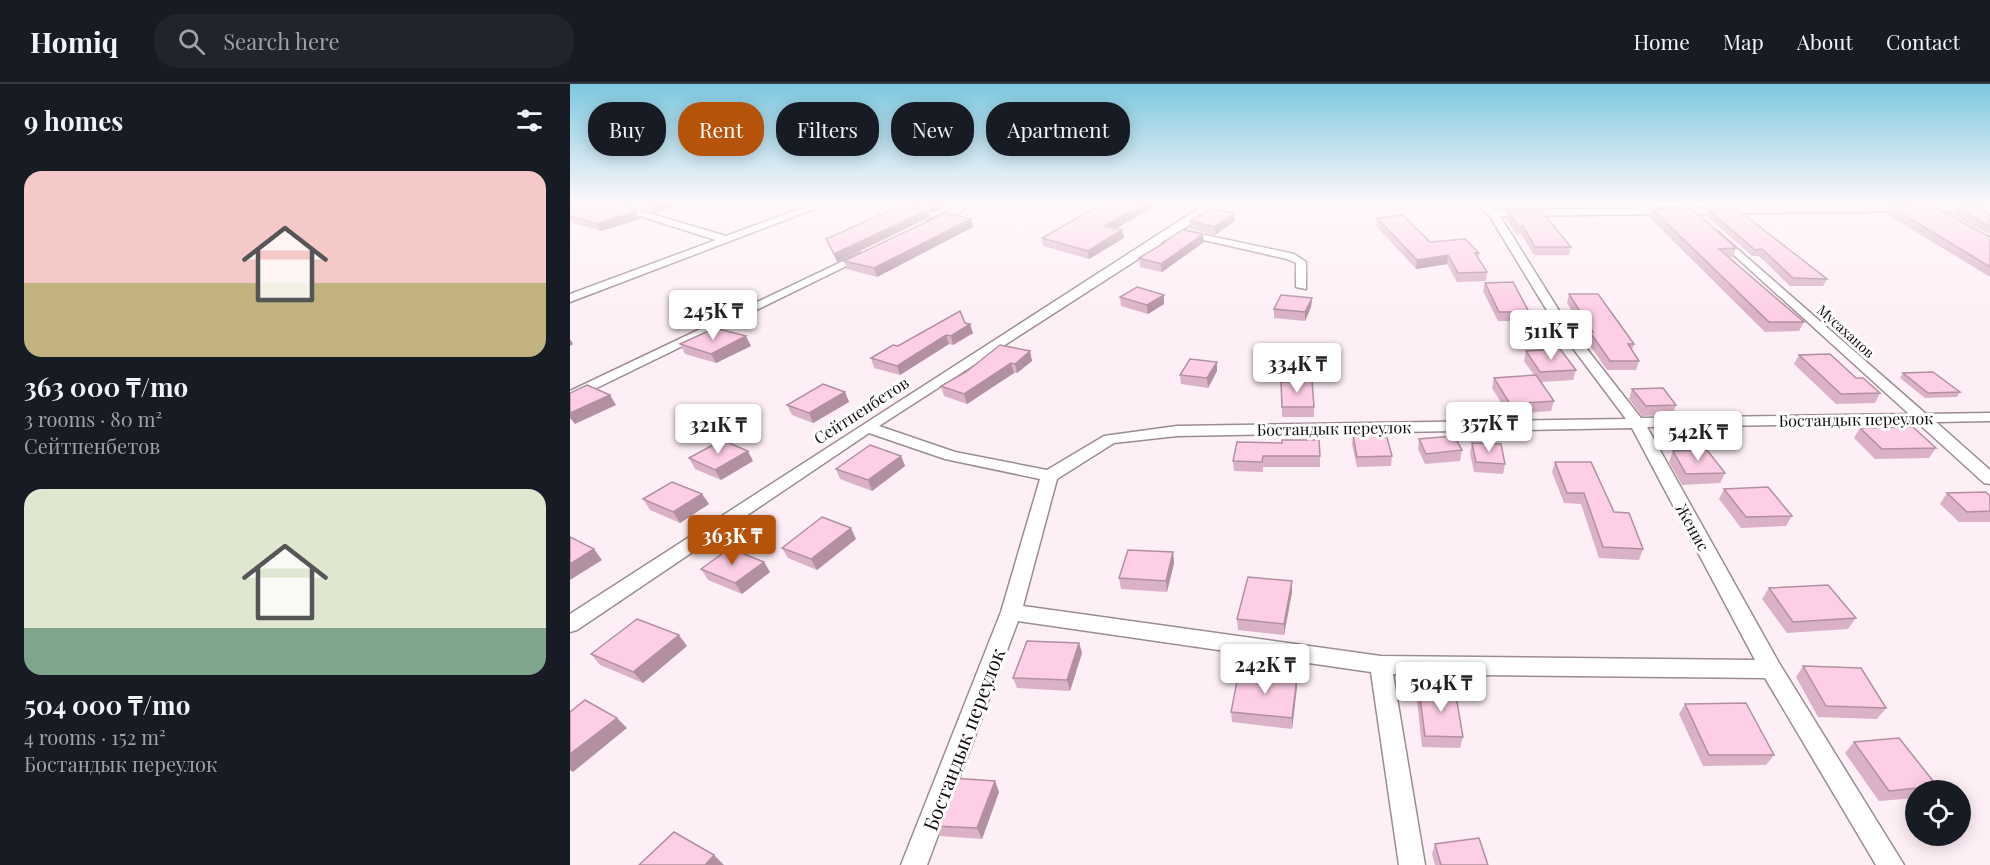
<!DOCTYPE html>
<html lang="en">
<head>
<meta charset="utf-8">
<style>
  :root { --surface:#171b24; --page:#20242c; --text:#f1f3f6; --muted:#9ea1a6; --line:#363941; --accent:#b45309 }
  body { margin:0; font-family:"Playfair Display",serif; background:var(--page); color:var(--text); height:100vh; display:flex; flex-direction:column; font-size:22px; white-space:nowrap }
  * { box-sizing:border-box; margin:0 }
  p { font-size:20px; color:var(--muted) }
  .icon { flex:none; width:33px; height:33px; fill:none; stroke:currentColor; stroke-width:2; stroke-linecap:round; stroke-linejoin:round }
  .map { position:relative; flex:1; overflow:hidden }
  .side { display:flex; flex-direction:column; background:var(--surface); width:570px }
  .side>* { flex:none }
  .guide { position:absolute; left:18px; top:18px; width:570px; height:54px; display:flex; gap:12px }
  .controls { position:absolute; left:1335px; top:696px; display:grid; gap:12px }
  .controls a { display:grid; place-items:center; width:66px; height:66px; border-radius:50%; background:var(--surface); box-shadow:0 3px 15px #0003; font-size:30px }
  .price { position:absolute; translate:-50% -51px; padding:0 14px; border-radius:6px; background:#fff; color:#222; font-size:20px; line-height:39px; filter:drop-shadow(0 2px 3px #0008) }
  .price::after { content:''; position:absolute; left:50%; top:36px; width:18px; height:14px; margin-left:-9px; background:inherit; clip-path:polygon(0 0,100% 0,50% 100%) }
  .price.selected { background:var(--accent); color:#fff }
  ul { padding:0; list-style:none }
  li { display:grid; align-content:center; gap:12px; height:318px; padding:0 24px }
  li span { display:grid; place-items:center; height:186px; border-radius:18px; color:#555 }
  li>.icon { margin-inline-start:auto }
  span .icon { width:108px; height:108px; fill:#fffc; stroke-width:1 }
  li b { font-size:26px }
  h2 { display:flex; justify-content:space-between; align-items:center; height:72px; padding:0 24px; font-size:26px }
  .chip { padding:0 21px; border-radius:24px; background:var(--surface); box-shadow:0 3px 15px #0003; font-size:21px; line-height:54px }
  .chip.selected { background:var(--accent); color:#fff }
  header { display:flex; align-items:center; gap:36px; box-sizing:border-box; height:84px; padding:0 30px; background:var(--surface); border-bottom:2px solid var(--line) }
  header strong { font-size:28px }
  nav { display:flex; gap:33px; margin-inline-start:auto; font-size:21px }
  .search { width:420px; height:54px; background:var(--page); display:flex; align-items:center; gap:15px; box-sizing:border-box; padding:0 21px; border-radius:24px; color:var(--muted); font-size:22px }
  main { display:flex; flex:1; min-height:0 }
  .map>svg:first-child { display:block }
</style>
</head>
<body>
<header>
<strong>Homiq</strong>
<div class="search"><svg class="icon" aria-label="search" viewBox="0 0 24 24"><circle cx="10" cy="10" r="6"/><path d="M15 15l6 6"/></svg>Search here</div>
<nav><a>Home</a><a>Map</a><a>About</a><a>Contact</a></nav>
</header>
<main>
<section class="side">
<h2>9 homes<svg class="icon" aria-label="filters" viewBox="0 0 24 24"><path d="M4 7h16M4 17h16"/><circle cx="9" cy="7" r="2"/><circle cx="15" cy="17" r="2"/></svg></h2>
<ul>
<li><span style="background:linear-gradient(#f6c9c9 60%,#c2b280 0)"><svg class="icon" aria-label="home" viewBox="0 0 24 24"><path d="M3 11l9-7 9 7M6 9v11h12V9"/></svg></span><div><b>363 000 ₸/mo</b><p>3 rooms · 80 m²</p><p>Сейтпенбетов</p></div></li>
<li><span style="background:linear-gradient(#dfe7d0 75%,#7fa58c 0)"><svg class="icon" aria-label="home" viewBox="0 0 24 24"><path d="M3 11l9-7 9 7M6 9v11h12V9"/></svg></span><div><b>504 000 ₸/mo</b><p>4 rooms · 152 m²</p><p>Бостандык переулок</p></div></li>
</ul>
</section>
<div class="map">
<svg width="1420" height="781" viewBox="0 0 1420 781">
  <rect width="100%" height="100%" fill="#feeff6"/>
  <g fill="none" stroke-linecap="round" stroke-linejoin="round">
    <g stroke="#9c8b93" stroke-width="3">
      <g id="minor">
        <polygon points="28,119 44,119 156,152 246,119 260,119 0,218 0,210 146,156"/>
        <polygon points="386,119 396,119 393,127 365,141 357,141 357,137 385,124"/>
        <path d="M637,119H647L637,130L612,146L724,170L736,178V205L726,203V179L717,175L607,150L309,342L385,368L477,386L534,352L607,342L1056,335L987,243L919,131L902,119H914L925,126L1359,121L1420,123V129L1359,127L930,132L998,241L1071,334L1339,330L1144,153L1143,151L1148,148L1356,330L1420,329V337L1366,338L1420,386V400L1414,399L1348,339L1077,343L1209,579L1334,781H1306L1195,594L823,590L855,781H829L801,588L448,537L357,781H331L431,528L470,395L375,375L299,349L7,546L0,548V530ZM1062,344L1185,576L811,572L453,522L487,395L544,359L607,352Z"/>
        <polygon points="290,169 299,171 0,317 0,307"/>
      </g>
    </g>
    <use href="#minor" fill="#fff" fill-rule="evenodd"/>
  </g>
  <g fill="#dab1c6">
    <polygon points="0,119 70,135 31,147 0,138"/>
    <polygon points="54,119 107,119 108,122 86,129"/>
    <polygon points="319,119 381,119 362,129 359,128 360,133 267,178 256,155 329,122"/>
    <polygon points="1065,119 1150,119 1067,121"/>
    <polygon points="1300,119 1387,119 1386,121 1302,120"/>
    <polygon points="587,121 546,145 552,146 554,154 519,175 473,162 472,154 534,126"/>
    <polygon points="1321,123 1420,153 1420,193 1317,130"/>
    <polygon points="1385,123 1420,131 1420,151 1381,130"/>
    <polygon points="1082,125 1166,164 1163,173 1159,173 1234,238 1229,247 1195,248 1079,133"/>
    <polygon points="1139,126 1257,195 1253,202 1220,202 1189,172 1182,172 1137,132"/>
    <polygon points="938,128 1001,163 999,171 964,171 951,150 946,150 936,135"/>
    <polygon points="807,134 860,158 909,169 908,174 917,188 916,197 887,198 877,180 846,185 806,142"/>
    <polygon points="620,137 665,137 645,151 621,145"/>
    <polygon points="403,143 307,193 277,185 274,177"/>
    <polygon points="634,158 592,188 570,183 569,174 592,161 592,159"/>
    <polygon points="915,199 959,228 957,237 928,237 913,207"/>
    <polygon points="999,210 1064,260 1062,266 1069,277 1066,286 1037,286 1017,257 1018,253 997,219"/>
    <polygon points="550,213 594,220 578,230 551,222"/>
    <polygon points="742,214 741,223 735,237 704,234 704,225"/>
    <polygon points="395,239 403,249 383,261 379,260 330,291 304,284 301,274 328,262"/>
    <polygon points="110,260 181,262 146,279 115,270"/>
    <polygon points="460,267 462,277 447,289 444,289 397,320 374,312 371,302"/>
    <polygon points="956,267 1006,286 1003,296 971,298 984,317 981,327 938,330 922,304 924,294 964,291 954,277"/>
    <polygon points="1229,271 1310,309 1305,319 1266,320 1224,280"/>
    <polygon points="647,278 647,287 638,304 611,300 610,291"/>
    <polygon points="1333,289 1390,308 1387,313 1355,314 1330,294"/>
    <polygon points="711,298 744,323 744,333 712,333"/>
    <polygon points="1062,305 1106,321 1102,331 1072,332 1059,315"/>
    <polygon points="275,308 279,318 243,339 222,331 217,321"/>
    <polygon points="1290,344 1366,364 1359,374 1305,375 1284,354"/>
    <polygon points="783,351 822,372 821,382 787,383 782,361"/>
    <polygon points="849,355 892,366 890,377 855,380 848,365"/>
    <polygon points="712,359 750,372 750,383 693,383 693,388 664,387 663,377"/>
    <polygon points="902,359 935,380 933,390 904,388 900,369"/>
    <polygon points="1103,367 1155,389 1150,399 1112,401 1099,378"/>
    <polygon points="331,372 335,382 302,407 270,395 266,385"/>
    <polygon points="119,374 183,377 151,396 125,385"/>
    <polygon points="985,378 1073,465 1069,476 1029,474 1011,420 994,419 982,388"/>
    <polygon points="1154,405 1222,432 1216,442 1171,444 1149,415"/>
    <polygon points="1377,409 1420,412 1420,438 1389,438 1370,420"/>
    <polygon points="132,410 139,420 110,439 80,426 73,415"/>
    <polygon points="286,455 247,486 218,474 212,464"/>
    <polygon points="603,468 604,479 597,508 551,505 549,494"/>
    <polygon points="194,478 200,488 172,510 138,496 131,485"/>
    <polygon points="722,497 722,508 714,551 668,546 667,535"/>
    <polygon points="1199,504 1286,534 1278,545 1217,549 1192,515"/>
    <polygon points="509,559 512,569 500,607 447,604 443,594"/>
    <polygon points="117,562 73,599 30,581 21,570"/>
    <polygon points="1233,582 1316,624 1307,635 1248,633 1226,593"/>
    <polygon points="727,603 722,645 662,638 661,628"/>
    <polygon points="849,606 893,653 890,664 852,663 847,617"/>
    <polygon points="1115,620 1204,671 1196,681 1133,682 1109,630"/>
    <polygon points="1284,658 1367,702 1363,706 1346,706 1346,714 1309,717 1275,669"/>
    <polygon points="425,697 429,708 412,755 370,752 364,742"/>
    <polygon points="865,760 918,781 865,781 862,770"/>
  </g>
  <g fill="#b290a1">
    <polygon points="91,119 107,119 108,122 86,129 83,122"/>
    <polygon points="365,119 381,119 362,129 360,122"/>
    <polygon points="575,119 587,119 587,121 536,150 535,142"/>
    <polygon points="358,126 360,133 267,178 264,170"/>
    <polygon points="66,127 70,135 31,147 27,140"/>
    <polygon points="664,129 665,137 645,151 645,143"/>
    <polygon points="401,135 403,143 307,193 304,184"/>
    <polygon points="552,146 554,154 519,175 518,167"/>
    <polygon points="633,150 634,158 592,188 591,180"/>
    <polygon points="878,171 877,180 846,185 847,176"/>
    <polygon points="594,211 594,220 578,230 577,221"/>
    <polygon points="742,214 741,223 735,237 735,228"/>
    <polygon points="400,240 403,249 383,261 381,252"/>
    <polygon points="376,251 379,260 330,291 327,282"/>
    <polygon points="176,252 181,262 146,279 141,270"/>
    <polygon points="0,255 3,260 0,262"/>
    <polygon points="460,267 462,277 447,289 445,280"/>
    <polygon points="647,278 647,287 638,304 637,294"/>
    <polygon points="441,279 444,289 397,320 394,310"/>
    <polygon points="275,308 279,318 243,339 239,329"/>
    <polygon points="40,311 46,321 5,340 0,334 0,329"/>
    <polygon points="178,367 183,377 151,396 145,386"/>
    <polygon points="331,372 335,382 302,407 298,396"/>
    <polygon points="132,410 139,420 110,439 103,428"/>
    <polygon points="281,444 286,455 247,486 241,475"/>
    <polygon points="24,465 32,476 0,496 0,480"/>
    <polygon points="603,468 604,479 597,508 596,497"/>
    <polygon points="194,478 200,488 172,510 165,499"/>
    <polygon points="722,497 722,508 714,551 714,540"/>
    <polygon points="109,551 117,562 73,599 63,588"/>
    <polygon points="509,559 512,569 500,607 497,596"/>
    <polygon points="727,593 727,603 722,645 722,634"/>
    <polygon points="47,634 57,644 3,688 0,686 0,670"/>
    <polygon points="425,697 429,708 412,755 407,744"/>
    <polygon points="144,771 154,781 135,781"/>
  </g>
  <g fill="#fecee6" stroke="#b290a1" stroke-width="1.5">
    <polygon points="0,119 41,119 66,127 27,140 0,132"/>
    <polygon points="74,119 91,119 83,122"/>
    <polygon points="349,119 365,119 360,122"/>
    <polygon points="545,119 575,119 535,142 552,146 518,167 472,154 525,124 534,126"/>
    <polygon points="332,121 358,126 264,170 256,155"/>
    <polygon points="1362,122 1420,153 1420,183 1321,123"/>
    <polygon points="1385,123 1408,123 1420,131 1420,142"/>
    <polygon points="1121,124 1166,164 1149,165 1234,238 1199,238 1082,125"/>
    <polygon points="640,125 664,129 645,143 620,137"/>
    <polygon points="1167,125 1257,195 1223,194 1192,165 1185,166 1139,126"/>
    <polygon points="971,127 1001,163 965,163 953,142 948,142 938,128"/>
    <polygon points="375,129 401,135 304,184 274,177"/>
    <polygon points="833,131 860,158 895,155 909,169 905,169 917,188 888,189 878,171 847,176 807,134"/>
    <polygon points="612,146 633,150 591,180 569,174 594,159 592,159"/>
    <polygon points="943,198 959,228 929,228 915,199"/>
    <polygon points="567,203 594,211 577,221 550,213"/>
    <polygon points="999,210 1028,210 1064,260 1058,260 1069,277 1040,277 1020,248 1023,248"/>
    <polygon points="711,211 742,214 735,228 704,225"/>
    <polygon points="390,227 395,239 400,240 381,252 376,251 327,282 301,274 323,261 328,262"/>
    <polygon points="145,244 176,252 141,270 110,260"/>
    <polygon points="430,261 460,267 445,280 441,279 394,310 371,302 396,288"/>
    <polygon points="990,265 1006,286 970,288 956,267"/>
    <polygon points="1260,270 1286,294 1293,294 1310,309 1271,310 1229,271"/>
    <polygon points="620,275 647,278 637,294 610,291"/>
    <polygon points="1363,288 1390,308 1358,309 1333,289"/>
    <polygon points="966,291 984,317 940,320 924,294"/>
    <polygon points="742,297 744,323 712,323 711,298"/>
    <polygon points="253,300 275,308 239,329 217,321"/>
    <polygon points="17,301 40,311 0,329 0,309"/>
    <polygon points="1093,304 1106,321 1076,322 1062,305"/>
    <polygon points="1343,343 1366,364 1312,365 1290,344"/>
    <polygon points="816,350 822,372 787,373 783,351"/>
    <polygon points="884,352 892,366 856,370 849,355"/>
    <polygon points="152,356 178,367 145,386 119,374"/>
    <polygon points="712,356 749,356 750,372 693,372 692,378 663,377 667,358 712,359"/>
    <polygon points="902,359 931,360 935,380 906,378"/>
    <polygon points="300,361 331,372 298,396 266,385"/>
    <polygon points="1137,366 1155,389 1116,390 1103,367"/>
    <polygon points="985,378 1021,378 1044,428 1059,429 1073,465 1033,463 1014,409 997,409"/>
    <polygon points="102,398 132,410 103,428 73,415"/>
    <polygon points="1198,403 1222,432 1176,433 1154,405"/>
    <polygon points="1416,408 1420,412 1420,427 1397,428 1377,409"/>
    <polygon points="252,433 281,444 241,475 212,464"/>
    <polygon points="0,453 24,465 0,480"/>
    <polygon points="160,464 194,478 165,499 131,485"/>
    <polygon points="558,466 603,468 596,497 549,494"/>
    <polygon points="678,493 722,497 714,540 667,535"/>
    <polygon points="1258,501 1286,534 1223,538 1199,504"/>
    <polygon points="67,535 109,551 63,588 21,570"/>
    <polygon points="457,557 509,559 497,596 443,594"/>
    <polygon points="1233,582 1291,584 1316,624 1256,622"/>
    <polygon points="669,587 727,593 722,634 661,628"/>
    <polygon points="849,606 885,606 893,653 855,652"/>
    <polygon points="15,616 47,634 0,670 0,628"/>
    <polygon points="1176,619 1204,671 1139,671 1115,620"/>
    <polygon points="1329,654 1367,702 1319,707 1284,658"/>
    <polygon points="382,694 425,697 407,744 364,742"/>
    <polygon points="104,748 144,771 135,781 69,781"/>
    <polygon points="909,754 918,781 871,781 865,760"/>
  </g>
  <linearGradient id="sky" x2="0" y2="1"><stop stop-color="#7dc8df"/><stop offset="0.52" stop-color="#fff8fb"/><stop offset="1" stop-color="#fff8fb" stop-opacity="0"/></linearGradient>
  <rect width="1420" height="229" fill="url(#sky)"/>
  <g text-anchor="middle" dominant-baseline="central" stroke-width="6" stroke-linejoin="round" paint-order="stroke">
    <g font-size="14" fill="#130d10" stroke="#fff">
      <text transform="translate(1276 247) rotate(42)">Мусаханов</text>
    </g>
    <g font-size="16" fill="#130d10" stroke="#fff">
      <text transform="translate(291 326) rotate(-33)">Сейтпенбетов</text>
      <text transform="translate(1286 335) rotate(-1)">Бостандык переулок</text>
      <text transform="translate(764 344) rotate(-1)">Бостандык переулок</text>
      <text transform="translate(1123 443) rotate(61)">Женис</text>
    </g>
    <g font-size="20" fill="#130d10" stroke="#fff">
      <text transform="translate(393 655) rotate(-69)">Бостандык переулок</text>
    </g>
  </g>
</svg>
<div class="controls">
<a><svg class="icon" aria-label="locate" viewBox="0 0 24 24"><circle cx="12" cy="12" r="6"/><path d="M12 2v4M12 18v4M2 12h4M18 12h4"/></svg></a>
</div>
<b class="price" style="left:143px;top:257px">245K ₸</b>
<b class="price" style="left:981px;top:277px">511K ₸</b>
<b class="price" style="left:727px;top:310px">334K ₸</b>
<b class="price" style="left:919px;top:369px">357K ₸</b>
<b class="price" style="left:148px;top:371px">321K ₸</b>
<b class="price" style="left:1128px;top:378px">542K ₸</b>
<b class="price selected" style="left:162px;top:482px">363K ₸</b>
<b class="price" style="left:695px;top:611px">242K ₸</b>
<b class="price" style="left:871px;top:629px">504K ₸</b>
<div class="guide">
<a class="chip">Buy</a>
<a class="chip selected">Rent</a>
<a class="chip">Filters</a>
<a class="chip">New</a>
<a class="chip">Apartment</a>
</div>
</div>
</main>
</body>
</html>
